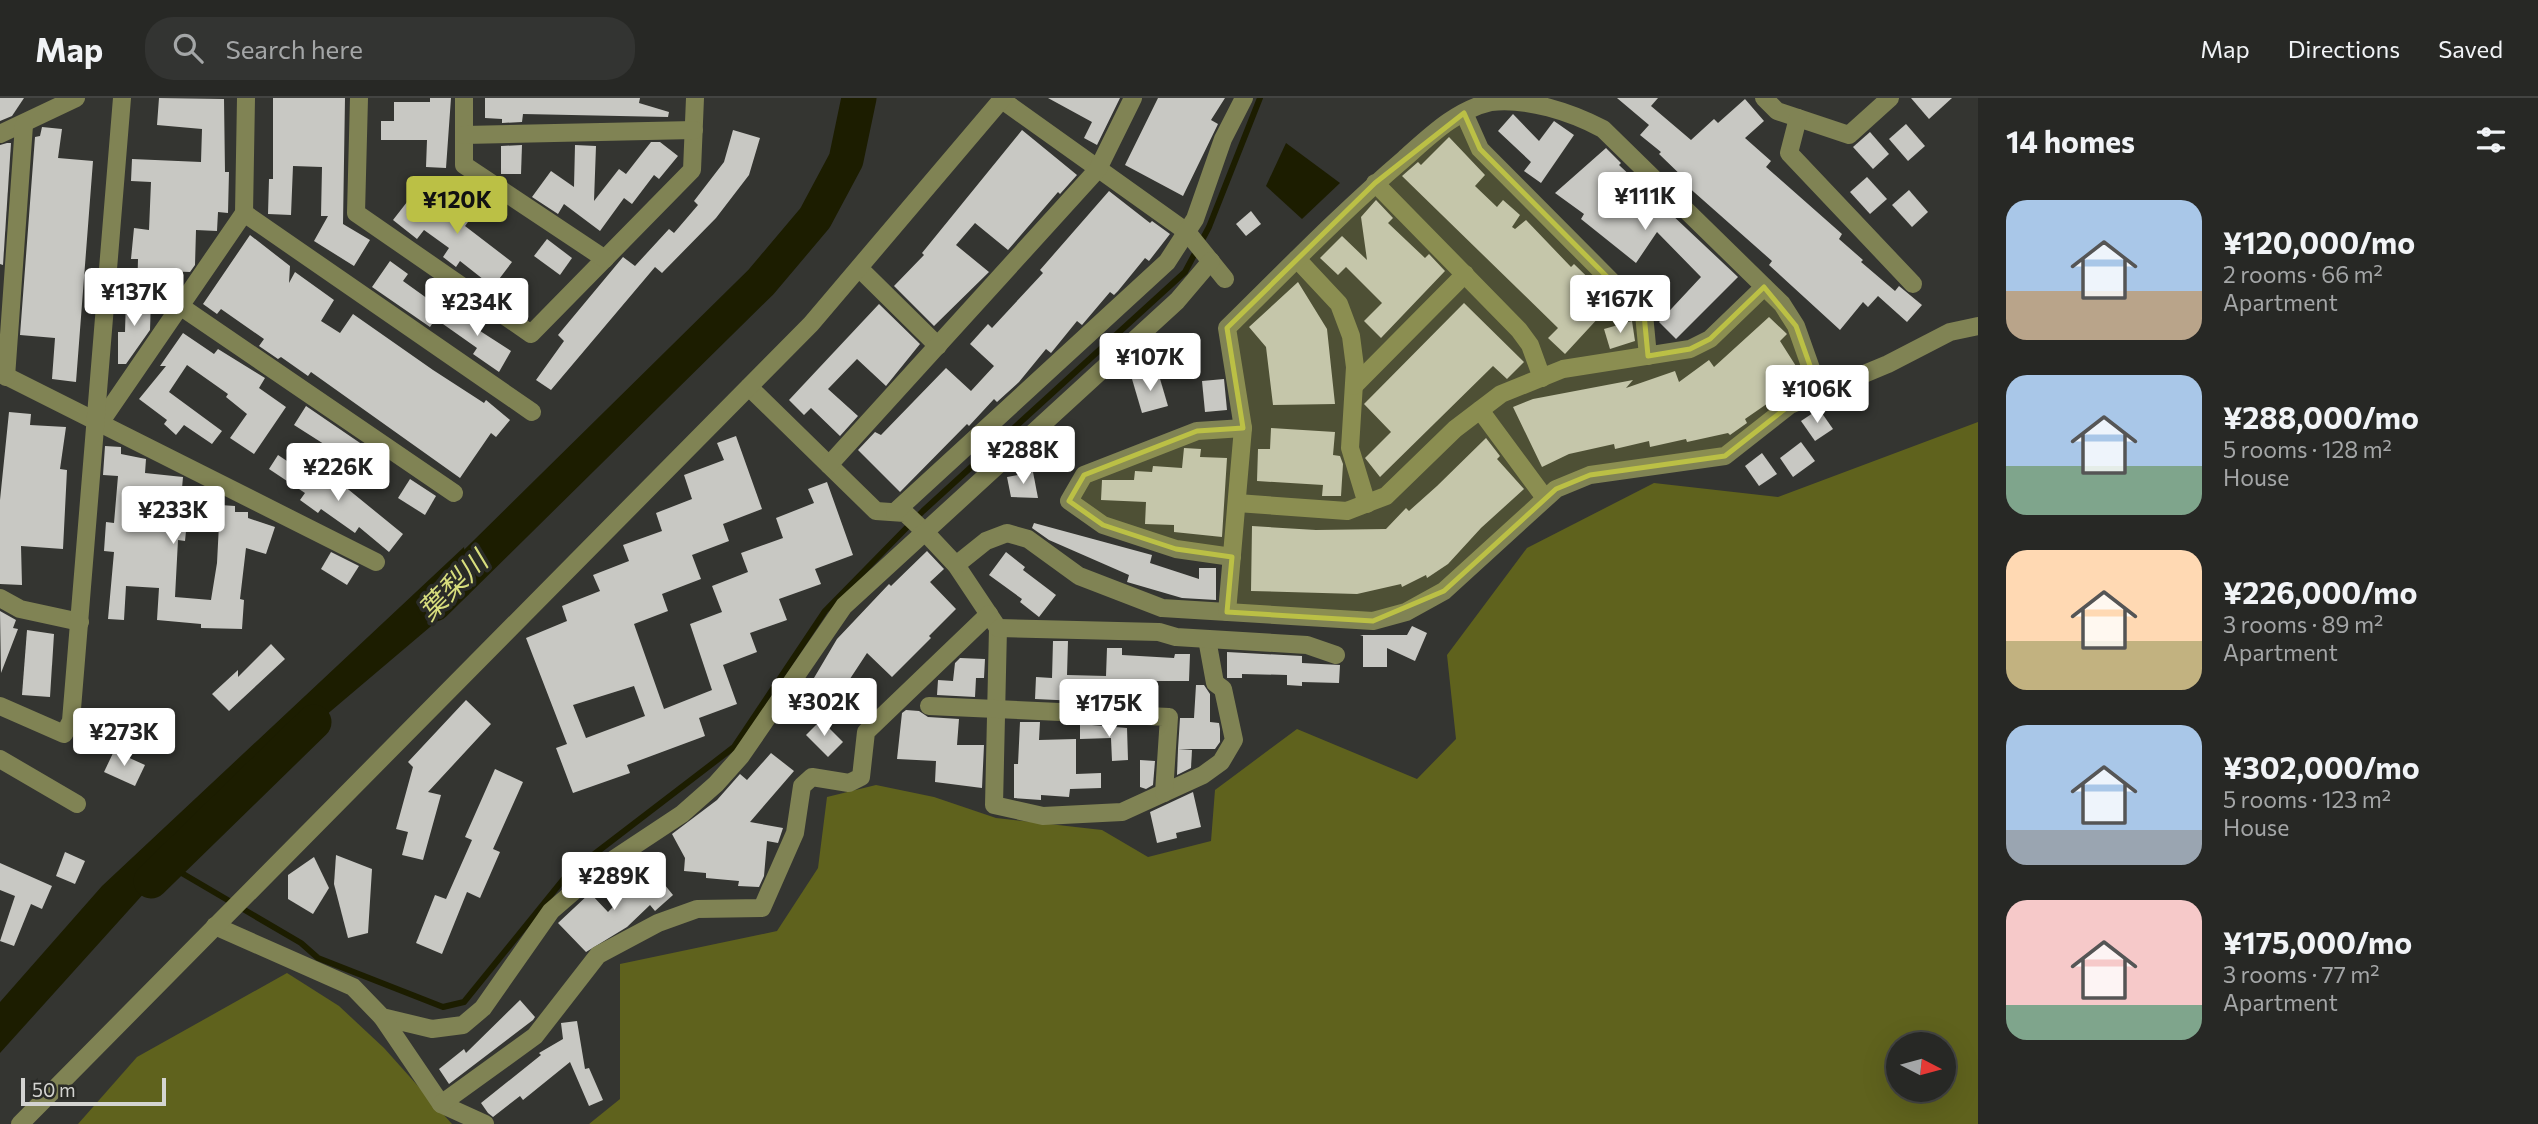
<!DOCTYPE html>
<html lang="en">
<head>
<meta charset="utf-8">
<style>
  :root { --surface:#272825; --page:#333432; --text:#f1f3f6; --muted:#a4a6a7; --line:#434442; --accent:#bbc045 }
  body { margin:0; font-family:Commissioner,"Noto Sans JP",sans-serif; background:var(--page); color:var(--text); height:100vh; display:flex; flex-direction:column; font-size:26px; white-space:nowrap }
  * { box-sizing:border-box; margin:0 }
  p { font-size:23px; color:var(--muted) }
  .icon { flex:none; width:38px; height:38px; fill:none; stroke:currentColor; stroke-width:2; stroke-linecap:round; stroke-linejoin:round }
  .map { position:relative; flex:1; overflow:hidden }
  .panel { display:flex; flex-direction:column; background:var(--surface); width:560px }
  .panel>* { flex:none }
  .needle { width:46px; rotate:96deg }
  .tools { position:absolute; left:1886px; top:934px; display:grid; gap:14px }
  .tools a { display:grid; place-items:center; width:70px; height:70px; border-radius:50%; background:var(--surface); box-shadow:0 7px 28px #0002,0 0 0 2px var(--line); font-size:35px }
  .scale { position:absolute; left:21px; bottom:18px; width:145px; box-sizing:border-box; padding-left:7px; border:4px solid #d4d4d1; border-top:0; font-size:19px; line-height:24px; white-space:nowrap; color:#d4d4d1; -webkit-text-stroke:5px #2a2b27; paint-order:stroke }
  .price { position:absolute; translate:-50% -60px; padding:0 16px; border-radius:7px; background:#fff; color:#222; font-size:23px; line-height:46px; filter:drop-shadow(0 2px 4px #0008) }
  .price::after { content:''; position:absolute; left:50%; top:42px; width:21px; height:16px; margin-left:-10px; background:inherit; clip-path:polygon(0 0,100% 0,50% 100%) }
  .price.active { background:var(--accent); color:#111 }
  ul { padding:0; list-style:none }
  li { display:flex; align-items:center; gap:21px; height:175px; padding:0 28px }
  li span { display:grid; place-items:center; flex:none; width:196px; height:140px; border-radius:21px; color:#555 }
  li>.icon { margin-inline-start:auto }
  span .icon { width:84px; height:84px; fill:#fffc; stroke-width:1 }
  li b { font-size:30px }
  h2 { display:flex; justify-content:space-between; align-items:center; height:84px; padding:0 28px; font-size:30px }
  header { display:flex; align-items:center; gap:42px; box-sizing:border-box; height:98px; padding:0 35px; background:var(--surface); border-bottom:2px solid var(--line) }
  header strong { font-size:33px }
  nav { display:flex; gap:38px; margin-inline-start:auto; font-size:24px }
  .search { width:490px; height:63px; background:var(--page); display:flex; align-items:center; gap:18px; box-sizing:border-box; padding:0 24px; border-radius:28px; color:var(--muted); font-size:26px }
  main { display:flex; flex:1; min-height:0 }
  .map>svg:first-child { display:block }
</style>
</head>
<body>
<header>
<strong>Map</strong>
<div class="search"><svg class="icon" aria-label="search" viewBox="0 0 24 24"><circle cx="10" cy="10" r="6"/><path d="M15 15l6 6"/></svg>Search here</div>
<nav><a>Map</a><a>Directions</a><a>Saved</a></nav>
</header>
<main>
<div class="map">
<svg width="1978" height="1026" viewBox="0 0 1978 1026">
  <rect width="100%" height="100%" fill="#343531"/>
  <g fill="#5f621d" fill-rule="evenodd">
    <path d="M1978,324V1026H589L620,1001V866L777,833L818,770L827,699L876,687L934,699L996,720L1102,732L1148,759L1211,743L1215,692L1297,631L1417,681L1456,641L1447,557L1527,450L1654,385L1778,399ZM1899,947H1944V992H1899Z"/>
    <polygon points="287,875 339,908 384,950 452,1026 78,1026 137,959"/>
  </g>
  <g fill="#1c1d00">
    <polygon points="1286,45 1340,85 1302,121 1266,88"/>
    <polygon points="464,449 469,496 279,657 183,752 0,955 0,904 102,788"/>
  </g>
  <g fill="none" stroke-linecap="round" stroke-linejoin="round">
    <polyline stroke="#1c1d00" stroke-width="6" points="168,767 301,845 318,860 443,909 464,904 567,777 734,649 825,513 923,413 1185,174 1209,129 1260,0"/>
    <g stroke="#1c1d00" stroke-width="35">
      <polyline points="434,506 761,184 815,120 846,62 859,0"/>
      <polyline points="151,783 314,624"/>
    </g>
  </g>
  <g fill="#c8c8c3" fill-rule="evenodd">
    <polygon points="0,0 24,0 12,18 0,23"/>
    <polygon points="159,0 224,1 225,74 229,74 228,115 218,114 217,133 196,132 195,167 190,174 162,173 161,198 137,198 138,161 131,161 134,130 149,132 151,84 131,83 132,61 201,64 202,31 157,27"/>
    <polygon points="273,0 345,0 343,126 370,142 354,168 314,143 328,118 321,118 322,69 293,68 291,117 268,116 269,81 273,81"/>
    <polygon points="430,0 451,0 446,70 426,69 427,42 381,42 381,23 394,23 394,4 430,4"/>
    <polygon points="485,0 640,0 639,5 669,14 668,19 523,16 522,24 502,25 502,21 485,20"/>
    <polygon points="1048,0 1120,0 1097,47 1084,40 1092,24"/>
    <polygon points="1158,0 1225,0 1211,22 1218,26 1183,98 1125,67"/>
    <polygon points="1617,0 1658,0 1651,8 1691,42 1714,21 1718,25 1745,1 1764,23 1745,40 1771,63 1766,69 1842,136 1839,141 1863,162 1861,164 1895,193 1899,188 1922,207 1907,224 1878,198 1868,209 1863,204 1840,232 1769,167 1772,163 1686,87 1688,84 1659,56 1661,54 1640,37 1649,27"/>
    <polygon points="1911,0 1952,0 1929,21"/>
    <polygon points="1513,16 1539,43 1554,23 1574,37 1541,85 1524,73 1531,64 1498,33"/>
    <polygon points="1906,26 1925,48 1908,63 1889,41"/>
    <polygon points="42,29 62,31 58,60 93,63 76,284 52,281 55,240 20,237 35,39 40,38"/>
    <polygon points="733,32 760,40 749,77 716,120 662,175 655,169 551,292 536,282 564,243 558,237 623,159 635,168 669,131 674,135 698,107 694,103 724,64"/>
    <polygon points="1022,32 1077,77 1060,96 1058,94 1008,152 975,125 956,147 989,174 934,228 894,188 924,157 922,155"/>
    <polygon points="1870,34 1889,56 1873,71 1853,49"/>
    <polygon points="1449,39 1485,77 1475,88 1497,109 1503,102 1520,117 1512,129 1515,131 1526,122 1571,169 1574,166 1613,204 1565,256 1548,240 1558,230 1402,78 1418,64 1421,67"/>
    <polygon points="651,44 660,44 678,58 659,81 654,77 632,106 624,100 600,133 564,106 558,116 532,99 551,73 574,89 575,47 596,48 594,103 619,71 626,76"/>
    <polygon points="7,45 11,45 3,167 0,166 0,47"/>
    <polygon points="522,47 521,76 501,76 501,48"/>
    <polygon points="1606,50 1621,65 1619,67 1738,179 1676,241 1659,224 1701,179 1657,134 1636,165 1581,121 1584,116 1555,95"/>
    <polygon points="1867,79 1887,101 1870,116 1850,94"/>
    <polygon points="456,89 480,108 465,128 512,164 493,189 460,163 456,169 443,159 449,150 424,132 417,141 393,122 407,104 429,122"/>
    <polygon points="1909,92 1928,114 1912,129 1892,107"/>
    <polygon points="1109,93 1150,125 1152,123 1170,136 1149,163 1145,160 1118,193 1114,197 1110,194 1082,227 1077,223 1051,255 1046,251 1019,284 997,304 994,301 969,328 967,326 900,394 858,352 875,334 881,337 946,270 971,293 994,268 970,246 988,226 992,230 1043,175 1040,172"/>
    <polygon points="1376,102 1393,120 1388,125 1425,160 1429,156 1445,173 1381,240 1364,223 1382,205 1346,169 1338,177 1320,160 1342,138 1367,162 1361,119"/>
    <polygon points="1251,113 1261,126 1246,138 1236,126"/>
    <polygon points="250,137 290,168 289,185 295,174 334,202 321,223 340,235 353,216 433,272 484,305 486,302 510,322 496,339 491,335 460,380 311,274 308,278 281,259 278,261 259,248 264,241 221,211 217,216 203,206"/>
    <polygon points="547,141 572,160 560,177 534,158"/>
    <polygon points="390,163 408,176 403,183 442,211 430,229 372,189"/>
    <polygon points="1298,184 1327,231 1335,306 1273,307 1266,249 1249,229"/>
    <polygon points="126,200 151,201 150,232 126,266 118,266 118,234 125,234"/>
    <polygon points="1464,205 1524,264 1507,281 1493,268 1380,379 1365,360 1391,334 1364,306"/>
    <polygon points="879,206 920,246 886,288 857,261 828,291 858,318 840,338 811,310 804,317 789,302"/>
    <polygon points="456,207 481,224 477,231 511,253 499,274 473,256 477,250 443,226"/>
    <polygon points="1769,219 1787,236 1780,243 1801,276 1772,297 1774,301 1745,321 1747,325 1730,337 1728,335 1687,344 1686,341 1650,349 1649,343 1615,351 1614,346 1569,356 1542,369 1513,309 1533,301 1633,282 1626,290 1675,273 1679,284 1709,262 1714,269"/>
    <polygon points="1632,223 1635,243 1610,251 1604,231"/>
    <polygon points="183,235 214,256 218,251 265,280 259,290 286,309 254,356 230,340 247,316 226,299 228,296 187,267 169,294 222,333 212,346 184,327 176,337 164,326 167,322 139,301 166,268 160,268"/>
    <polygon points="1158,274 1168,308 1142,315 1132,281"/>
    <polygon points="1224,281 1227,312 1205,314 1202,283"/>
    <polygon points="306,308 363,347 350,370 331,358 333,355 327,348 294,327"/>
    <polygon points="1819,311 1833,331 1815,343 1801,323"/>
    <polygon points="9,314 31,316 30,327 66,329 60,371 67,372 63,451 21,448 22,487 0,486 0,402"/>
    <polygon points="1271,330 1335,334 1333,357 1340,358 1343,366 1341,398 1322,398 1323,387 1257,383 1258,351 1270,351"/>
    <path d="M736,338L762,411L723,426L729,443L692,457L701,481L662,496L668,513L634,526L664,611L712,592L690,526L722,514L712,488L748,474L741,455L783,440L776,420L814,405L808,391L827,384L853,457L815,471L821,486L779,501L787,522L750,535L757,554L723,567L737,606L699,620L705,638L627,667L630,675L573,695L556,650L567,646L526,540L567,523L562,508L600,493L593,477L629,463L623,447L662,433L656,415L692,401L684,377L724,362L717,345ZM634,588L645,618L586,640L573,607Z"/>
    <polygon points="1486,340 1500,358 1497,361 1524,391 1481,430 1448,466 1427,480 1426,477 1402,489 1401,486 1357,496 1251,493 1252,428 1316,432 1386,431 1406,410 1409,413 1437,388"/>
    <polygon points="1801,344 1815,363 1793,379 1780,360"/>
    <polygon points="105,348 121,349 121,356 146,361 145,375 183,379 180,412 188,413 185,443 178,442 175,499 211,502 217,465 220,407 235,408 235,414 248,414 248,420 275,429 266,456 246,450 240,501 244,502 242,531 201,530 201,526 157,522 159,490 126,488 124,522 108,521 114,454 104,453 106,424 114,425 118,378 103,377"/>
    <polygon points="1184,350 1201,351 1200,359 1227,360 1222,439 1174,434 1174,427 1145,426 1146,404 1101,402 1102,382 1134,382 1135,373 1152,374 1153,368 1182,370"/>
    <polygon points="1762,355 1777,376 1759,388 1745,368"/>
    <polygon points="278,357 314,381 322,370 403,436 389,454 359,429 355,435 321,411 318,415 300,402 305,395 269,371"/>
    <polygon points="1033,374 1038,400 1011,399 1007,379"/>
    <polygon points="410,381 436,398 425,417 398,400"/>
    <polygon points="1034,425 1152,457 1150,465 1199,481 1199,470 1216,470 1216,502 1182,500 1127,484 1129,477 1049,442 1032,430"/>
    <polygon points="927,453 944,471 930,484 956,511 929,538 931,540 892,579 867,555 842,593 830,586 805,620 789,608 807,582 811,585 837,541 889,486 891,488"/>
    <polygon points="331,454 359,468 347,487 321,471"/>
    <polygon points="1006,454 1025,469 1023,472 1056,497 1039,519 1020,504 1022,501 989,477"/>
    <polygon points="0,513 16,522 13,530 18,531 1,575"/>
    <polygon points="1412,528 1427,535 1415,563 1387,550 1387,569 1363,569 1363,538 1360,537 1407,537"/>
    <polygon points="27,532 54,536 50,599 22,597"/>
    <polygon points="1053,543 1068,543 1067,577 1106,578 1107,550 1122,550 1122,557 1174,560 1175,556 1190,556 1189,583 1154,583 1153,599 1121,597 1121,605 1035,601 1036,579 1052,580"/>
    <polygon points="271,546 285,561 229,613 212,596 238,572 238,579"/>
    <polygon points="1227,554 1302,558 1302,565 1340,567 1339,585 1302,584 1302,588 1287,587 1287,577 1242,576 1242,580 1227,580"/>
    <polygon points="960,560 985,561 984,580 976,580 975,599 937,597 938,582 953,583 955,565"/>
    <polygon points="1196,587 1204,587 1210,596 1210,624 1219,625 1220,631 1220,644 1215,651 1178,651 1180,620 1194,620"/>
    <polygon points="466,602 491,626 428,694 441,697 423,762 402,757 408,734 396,731 413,669 408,664"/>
    <polygon points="906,612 919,613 928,619 959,621 957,647 984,647 982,690 935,684 936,663 897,661 902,615"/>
    <polygon points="821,622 843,644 828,659 806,637"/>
    <polygon points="1020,624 1040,624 1039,642 1076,641 1076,676 1101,675 1101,690 1070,691 1069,699 1041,697 1041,702 1014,700 1014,666 1018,666"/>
    <polygon points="1080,626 1127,630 1128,662 1112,663 1111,640 1080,641"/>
    <polygon points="1178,651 1192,652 1191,670 1177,677"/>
    <polygon points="114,653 145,667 135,688 104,674"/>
    <polygon points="771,655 794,673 750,724 783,730 778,745 767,743 764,778 759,789 738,788 739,783 706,780 706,775 684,773 685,760 672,736 717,702 740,676 747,682"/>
    <polygon points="1140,662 1155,663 1153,687 1146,691 1140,689"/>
    <polygon points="495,671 523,684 493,751 500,754 480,800 467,794 442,856 416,845 435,797 446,801 472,742 465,739"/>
    <polygon points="1193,694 1201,729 1176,735 1177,740 1157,745 1150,714"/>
    <polygon points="65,754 85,763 75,786 56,778"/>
    <polygon points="336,757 372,771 368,835 348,840 334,786"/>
    <polygon points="314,759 329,790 313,816 288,801 288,777"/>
    <polygon points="0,765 52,788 42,811 31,806 14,848 0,843 15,798 0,792"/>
    <polygon points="651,770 673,797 655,813 650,807 627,829 586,854 558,825 590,795 608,814"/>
    <polygon points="520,902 535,919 533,922 449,986 439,971 464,951 466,955"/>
    <polygon points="577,923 585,971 589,970 603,1002 589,1008 570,964 523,1002 520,998 493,1019 488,1015 481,1005 541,957 539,955 563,941 561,925"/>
  </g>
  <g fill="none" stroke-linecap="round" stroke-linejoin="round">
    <g stroke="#808354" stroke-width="18">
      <polyline points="359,0 356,115 531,236 692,72 695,0"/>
      <polyline points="464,0 464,67 605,161"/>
      <polyline points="1764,0 1777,13 1849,37 1890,0"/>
      <polyline points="1002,2 1187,134 1225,181"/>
      <polyline points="1464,15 1480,51 1644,216 1648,258"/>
      <polyline points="1798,20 1789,55 1913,186"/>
      <polyline points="0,36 76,0"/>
      <polyline points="464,37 694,32"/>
      <polyline points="1375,85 1519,232 1530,247 1542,280"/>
      <polyline points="244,115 532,314"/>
      <polyline points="1297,161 1339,206 1351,238 1355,269 1350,350 1367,406"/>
      <polyline points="860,171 938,248"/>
      <polyline points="180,208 454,395"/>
      <polyline points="0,275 376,464"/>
      <polyline points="6,279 24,27"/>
      <polyline points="1354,288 1465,176"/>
      <polyline points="749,289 876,413 905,415 924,433 956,467 998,530 994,707 1043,718 1122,714 1203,677 1221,664 1234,642 1223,591 1215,585 1207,541"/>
      <polyline points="1480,312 1545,400"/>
      <polyline points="100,325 244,115 246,0"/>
      <polyline points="829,367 1098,71 1133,0"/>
      <polyline points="1237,405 1347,413 1386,398 1455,331 1501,296 1563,271 1690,251 1710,241 1764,189"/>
      <polyline points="895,414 1167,164 1195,121 1223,41 1244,0"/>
      <polyline points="1232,459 1176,451 1103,427 1069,403 1084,377 1197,333 1243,330"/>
      <polyline points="956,467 986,443 1007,435 1028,441 1079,478 1162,510 1373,523 1406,514 1444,493 1556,391 1590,377 1725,358 1790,307 1888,266 1950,234 1978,228"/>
      <polyline points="0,500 20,511 80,524"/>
      <path d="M1227,514L1243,330L1227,230C1285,173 1342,114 1404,61C1430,38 1456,12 1491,4C1528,0 1571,14 1603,31L1782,206L1796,228L1819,293"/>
      <polyline points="998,530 1159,534 1176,539 1307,547 1336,557"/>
      <polyline points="0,608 64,636 71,623 122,0"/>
      <polyline points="929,608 1169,619 1164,695"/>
      <polyline points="0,661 77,706"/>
      <polyline points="215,828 353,889 382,919 432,931 463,927 483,910 551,813 602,769 682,716 716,686 741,658 844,508 1177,203 1211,163"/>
      <polyline points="382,919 441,1006 485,1026"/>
      <polyline points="441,1006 535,938 598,857 658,825 697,811 762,810 795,735 802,688 812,679 849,685 861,679 866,634 989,516"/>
      <polyline points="20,1026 811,226 1003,0"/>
    </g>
  </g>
  <path fill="#bbc045" fill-opacity="0.2" stroke="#bbc045" stroke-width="5" stroke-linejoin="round" d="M1464,15L1480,51L1644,216L1648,258L1690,251L1710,241L1764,189L1796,228L1819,293L1790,307L1725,358L1590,377L1556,391L1444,493L1373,523L1227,514L1232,459L1176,451L1103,427L1069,403L1084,377L1197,333L1243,330L1227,230L1375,85Z"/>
  <g text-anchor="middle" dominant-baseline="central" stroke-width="7" stroke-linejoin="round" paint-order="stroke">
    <g font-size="28" font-style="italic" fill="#d7dd7d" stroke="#2a2b27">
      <text transform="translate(452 487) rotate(-45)">葉梨川</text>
    </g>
  </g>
</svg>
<div class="tools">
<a><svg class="needle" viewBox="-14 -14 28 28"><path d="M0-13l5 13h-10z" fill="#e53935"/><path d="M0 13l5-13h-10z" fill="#a4a6a7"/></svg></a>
</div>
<div class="scale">50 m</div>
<b class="price" style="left:1645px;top:134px">¥111K</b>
<b class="price active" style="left:457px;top:138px">¥120K</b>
<b class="price" style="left:134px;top:230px">¥137K</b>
<b class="price" style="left:1620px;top:237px">¥167K</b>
<b class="price" style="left:477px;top:240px">¥234K</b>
<b class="price" style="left:1150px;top:295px">¥107K</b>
<b class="price" style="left:1817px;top:327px">¥106K</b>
<b class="price" style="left:1023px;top:388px">¥288K</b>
<b class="price" style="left:338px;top:405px">¥226K</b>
<b class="price" style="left:173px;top:448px">¥233K</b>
<b class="price" style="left:824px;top:640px">¥302K</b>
<b class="price" style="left:1109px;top:641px">¥175K</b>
<b class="price" style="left:124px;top:670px">¥273K</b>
<b class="price" style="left:614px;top:814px">¥289K</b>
</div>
<section class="panel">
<h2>14 homes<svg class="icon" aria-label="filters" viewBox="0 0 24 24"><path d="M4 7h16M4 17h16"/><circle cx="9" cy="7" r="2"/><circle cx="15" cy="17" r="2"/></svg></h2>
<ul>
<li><span style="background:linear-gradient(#a9c7e8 65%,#b9a48a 0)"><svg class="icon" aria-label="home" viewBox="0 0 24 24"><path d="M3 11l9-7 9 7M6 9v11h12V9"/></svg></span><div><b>¥120,000/mo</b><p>2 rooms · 66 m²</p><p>Apartment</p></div></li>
<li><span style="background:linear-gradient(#a9c7e8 65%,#7fa58c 0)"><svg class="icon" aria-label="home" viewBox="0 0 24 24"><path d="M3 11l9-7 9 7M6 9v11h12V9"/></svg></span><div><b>¥288,000/mo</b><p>5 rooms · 128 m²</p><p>House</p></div></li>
<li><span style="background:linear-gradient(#ffd9b3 65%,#c2b280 0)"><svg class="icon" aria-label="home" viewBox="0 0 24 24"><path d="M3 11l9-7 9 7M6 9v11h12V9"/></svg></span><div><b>¥226,000/mo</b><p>3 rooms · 89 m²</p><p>Apartment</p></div></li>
<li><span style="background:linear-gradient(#a9c7e8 75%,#9aa5b1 0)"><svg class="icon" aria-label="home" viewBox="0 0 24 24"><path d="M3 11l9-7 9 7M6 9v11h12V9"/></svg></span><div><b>¥302,000/mo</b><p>5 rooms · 123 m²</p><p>House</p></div></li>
<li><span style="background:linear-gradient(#f6c9c9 75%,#7fa58c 0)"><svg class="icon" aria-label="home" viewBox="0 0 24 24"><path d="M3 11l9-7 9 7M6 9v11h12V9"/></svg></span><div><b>¥175,000/mo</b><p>3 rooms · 77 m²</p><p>Apartment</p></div></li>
</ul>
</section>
</main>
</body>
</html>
